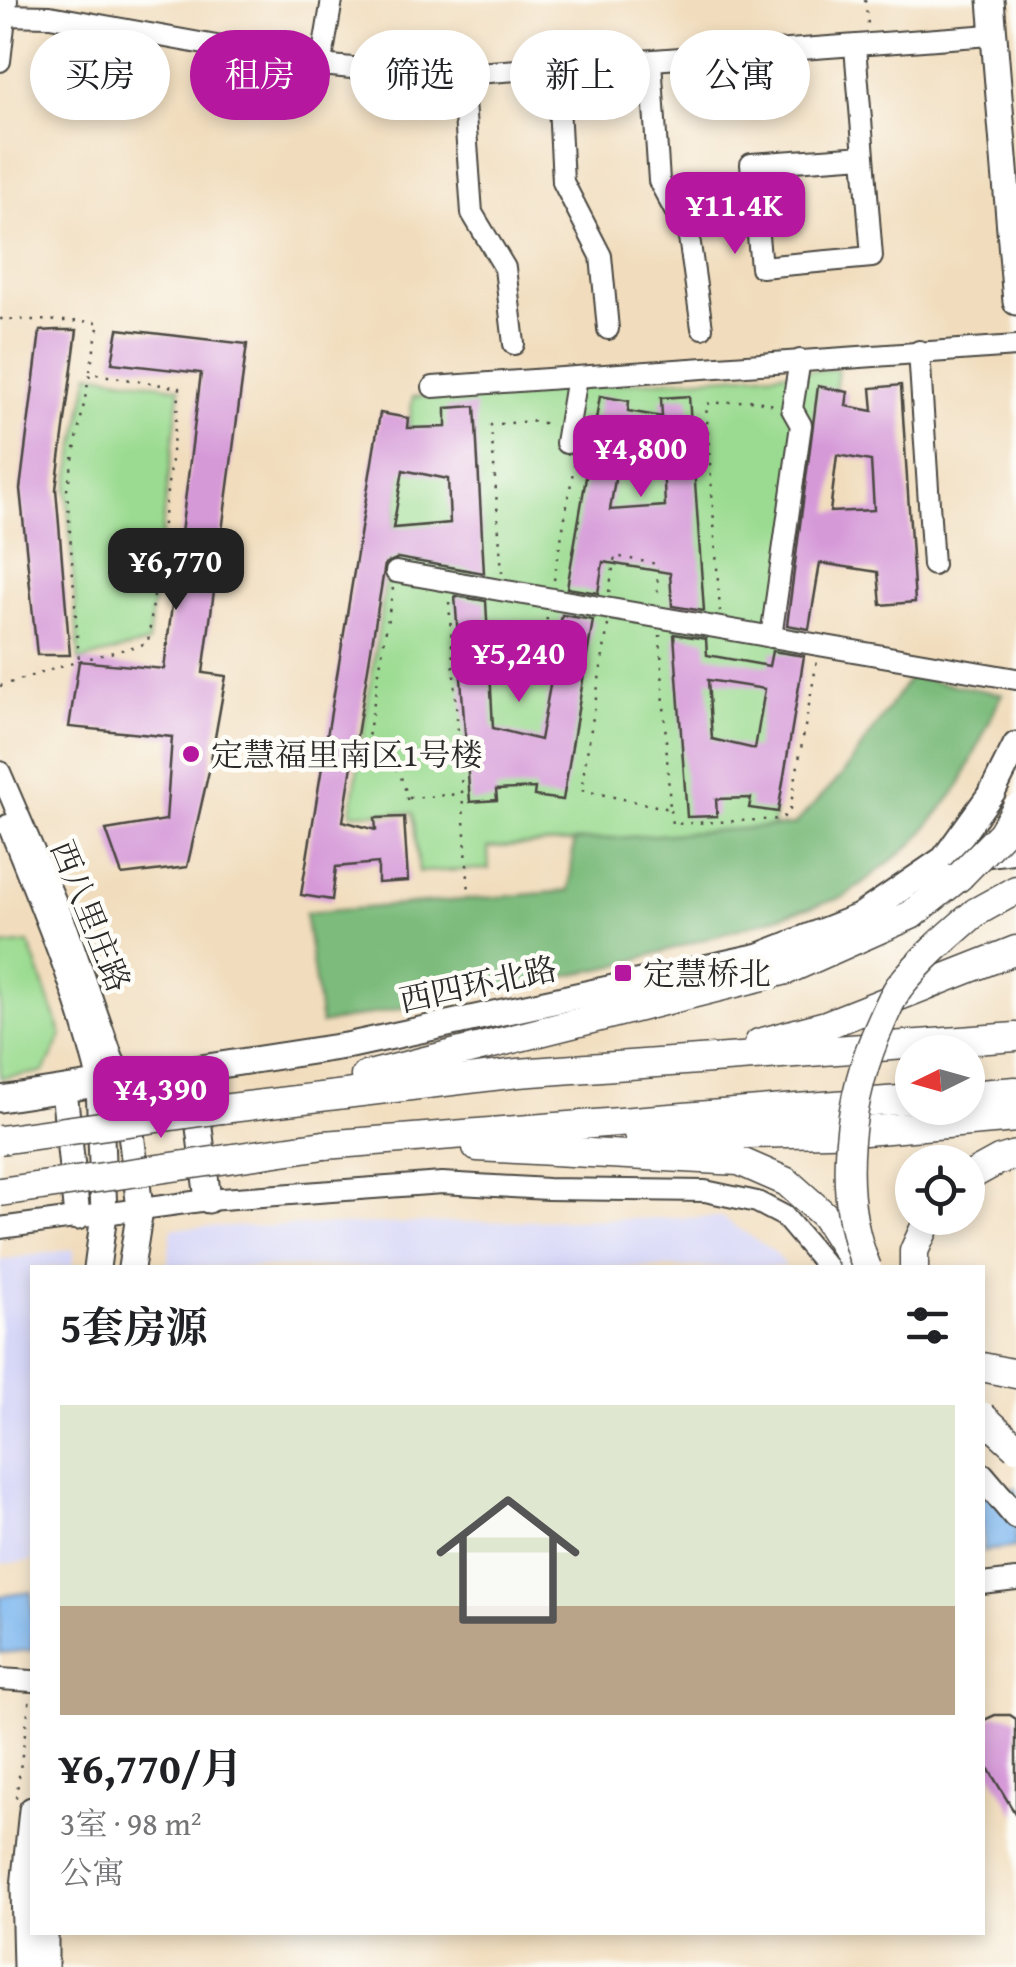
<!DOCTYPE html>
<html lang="zh">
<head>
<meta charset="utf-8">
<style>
  :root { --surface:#fff; --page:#f6f6f6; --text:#202124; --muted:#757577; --line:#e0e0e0; --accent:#b5179e }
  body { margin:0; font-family:"Gentium Book Plus","Noto Serif SC",serif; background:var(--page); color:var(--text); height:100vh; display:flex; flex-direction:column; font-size:38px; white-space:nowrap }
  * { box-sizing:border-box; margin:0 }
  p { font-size:32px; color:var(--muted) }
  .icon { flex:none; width:55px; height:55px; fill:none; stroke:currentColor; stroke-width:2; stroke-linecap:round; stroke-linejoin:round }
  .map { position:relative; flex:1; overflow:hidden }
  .panel { position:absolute; left:30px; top:1265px; width:955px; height:670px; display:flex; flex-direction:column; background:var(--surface); border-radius:0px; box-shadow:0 5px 15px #0003 }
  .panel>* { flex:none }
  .banner { position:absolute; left:30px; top:30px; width:958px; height:90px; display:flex; gap:20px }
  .needle { width:65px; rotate:265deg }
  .tools { position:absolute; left:895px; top:1035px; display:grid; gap:20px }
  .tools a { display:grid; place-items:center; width:90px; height:90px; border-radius:50%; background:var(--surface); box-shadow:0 5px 15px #0003; font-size:50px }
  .price { position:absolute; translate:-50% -85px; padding:0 22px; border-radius:20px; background:var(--accent); color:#fff; font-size:32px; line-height:65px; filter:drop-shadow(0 2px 5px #0008) }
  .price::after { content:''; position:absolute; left:50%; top:60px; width:30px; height:22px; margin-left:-15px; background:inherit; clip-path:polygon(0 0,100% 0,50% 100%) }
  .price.current { background:#222; color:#fff }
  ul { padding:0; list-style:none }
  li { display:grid; align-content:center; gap:20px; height:530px; padding:0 30px }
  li+li { border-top:2px solid var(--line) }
  li span { display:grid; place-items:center; height:310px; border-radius:0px; color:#555 }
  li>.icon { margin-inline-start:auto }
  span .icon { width:180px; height:180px; fill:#fffc; stroke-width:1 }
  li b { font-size:42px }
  h2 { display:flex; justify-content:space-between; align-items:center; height:120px; padding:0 30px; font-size:42px }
  .tag { padding:0 35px; border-radius:45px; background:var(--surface); box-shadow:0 5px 15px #0003; font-size:35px; line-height:90px }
  .tag.current { background:var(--accent); color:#fff }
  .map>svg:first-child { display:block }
</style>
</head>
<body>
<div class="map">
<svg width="1016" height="1967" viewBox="0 0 1016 1967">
  <rect width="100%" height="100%" fill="#fdfcf7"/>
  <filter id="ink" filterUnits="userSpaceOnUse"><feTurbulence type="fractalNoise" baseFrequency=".01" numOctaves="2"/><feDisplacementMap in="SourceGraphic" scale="20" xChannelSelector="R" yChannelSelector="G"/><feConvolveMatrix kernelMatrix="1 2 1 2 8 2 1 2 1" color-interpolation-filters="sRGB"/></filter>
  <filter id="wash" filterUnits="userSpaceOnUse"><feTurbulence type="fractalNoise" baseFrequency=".0048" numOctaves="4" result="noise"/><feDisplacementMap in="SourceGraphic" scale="40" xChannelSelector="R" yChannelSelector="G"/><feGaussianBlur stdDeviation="2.25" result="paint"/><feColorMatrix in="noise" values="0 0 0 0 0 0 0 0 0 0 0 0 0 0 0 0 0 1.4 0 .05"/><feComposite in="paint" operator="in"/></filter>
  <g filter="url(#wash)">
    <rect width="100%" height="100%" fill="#f1ddbd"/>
    <g fill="#d7d7f8">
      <polygon points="721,1217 776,1253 786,1267 167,1267 172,1228"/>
      <polygon points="74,1249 72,1267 32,1268 32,1561 0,1564 0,1260"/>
    </g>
    <g fill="#9bdb91" stroke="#63835e" stroke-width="2.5">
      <polygon points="838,369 773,827 488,848 489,869 419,872 413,813 351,813 413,397"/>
      <polygon points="90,373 180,388 148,643 79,661 67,490"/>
      <polygon points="29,943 62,1036 44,1072 0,1078 0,946"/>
    </g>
    <polygon fill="#7cbb7b" stroke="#547353" stroke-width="2.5" points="910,677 1002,694 960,785 915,842 844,897 615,966 321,1024 305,913 569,891 574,841 794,825 843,774"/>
    <g fill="#7fb8f0" stroke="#55728e" stroke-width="2.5">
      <polygon points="1016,1488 1016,1547 983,1551 982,1491"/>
      <polygon points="32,1592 32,1650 0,1653 0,1596"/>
    </g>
    <g id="blocks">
      <g fill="#d599d8" fill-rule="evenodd">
        <polygon points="118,329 247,344 203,673 226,676 209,771 187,867 122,875 106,830 166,820 172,737 69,727 79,661 164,669 201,373 112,363"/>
        <polygon points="57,330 77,330 56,489 70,655 37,655 20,489 40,331"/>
        <path d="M901,385L915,602L881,605L878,572L820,563L809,629L787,625L818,386L848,392L846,406L873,411L871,388ZM837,455L871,461L874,510L830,512Z"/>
        <path d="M600,396L629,401L628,411L662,417L661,398L689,396L704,611L672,606L670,573L603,562L598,593L567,588ZM619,455L663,462L665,506L610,510Z"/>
        <path d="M475,406L484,573L398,558L385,564L343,821L376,830L375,818L404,817L408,881L378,883V863L336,867L332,900L301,895L380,413L408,418L407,428L446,427V408ZM403,470L448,479L450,523L393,528Z"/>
        <path d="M455,596L486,601L488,638L556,649L562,615L593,620L563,800L534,796L535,788L496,790L497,800L470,802ZM490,670L551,680L540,740L493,728Z"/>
        <path d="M674,634L706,639L707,655L769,666L772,651L804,656L778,812L749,808L751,798L716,799L717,816L687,817ZM708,680L765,689L755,749L712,739Z"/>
        <polygon points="995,1715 1010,1715 1016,1719 1016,1815 982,1758 982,1721"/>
      </g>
    </g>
  </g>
  <g filter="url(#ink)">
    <use href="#blocks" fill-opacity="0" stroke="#494641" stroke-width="2.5"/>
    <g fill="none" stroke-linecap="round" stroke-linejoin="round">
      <g stroke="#494641" stroke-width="24">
        <g id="minor">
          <polyline points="0,15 50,16 321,65 435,76 991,35"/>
          <polyline points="855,47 864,156 751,164 761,267 872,257 864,156"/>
          <polyline points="0,61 7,0"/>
          <polyline points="651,61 659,181 689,237 702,328"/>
          <polyline points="321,65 332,0"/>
          <polyline points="557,67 563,182 601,256 608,329"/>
          <polyline points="462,74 472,213 505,268 514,344"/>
          <polyline points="919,351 933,565"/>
          <polyline points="433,387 1016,346"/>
          <polyline points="566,443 577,377"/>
          <polyline points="396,572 1016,679"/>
          <polyline points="771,637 801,425 792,409 800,360"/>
          <polyline points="0,772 68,930 113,1059 125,1082"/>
          <path d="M8,825C42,910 79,996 99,1085"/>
          <polyline points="0,1228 208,1200 442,1183 548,1189 705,1191 757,1202 784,1216 828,1268"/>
          <polyline points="982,1584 1016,1580"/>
          <polyline points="0,1679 32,1681"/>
        </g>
      </g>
      <g stroke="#494641" stroke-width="29">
        <g id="major">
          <polyline points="991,0 1016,302"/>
          <polyline points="969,856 1016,850"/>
          <polyline points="192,1071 208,1200"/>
          <polyline points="125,1082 140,1209 131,1268"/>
          <polyline points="64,1090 77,1217"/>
          <polyline points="0,1099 351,1045 760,956 859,917 944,859 993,791 1016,745"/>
          <polyline points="97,1268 104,1214 99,1085"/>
          <polyline points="982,1476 1016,1516"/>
          <polyline points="26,1967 24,1887 32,1810"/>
          <polyline points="45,1967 45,1932"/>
        </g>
      </g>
      <g stroke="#494641" stroke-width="31">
        <g id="highway">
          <polyline points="976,912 1016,890"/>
          <polyline points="759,1043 826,1025 1016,950"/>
          <polyline points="365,1076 787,970 911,915 960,876"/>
          <polyline points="968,1095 1016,1091"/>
          <polyline points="222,1109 518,1073 1016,1037"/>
          <polyline points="638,1133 671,1136 865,1131 1016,1118"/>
          <polyline points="324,1145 912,1099"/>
          <polyline points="477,1147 739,1161 787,1182 824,1215 858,1268"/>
          <polyline points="968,1177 999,1160 1016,1155"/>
          <polyline points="914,1268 914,1251 929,1218"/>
          <polyline points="982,1367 1016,1374"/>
        </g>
      </g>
      <g stroke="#494641" stroke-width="2.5" stroke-dasharray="2.5 8" stroke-linecap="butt">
        <polyline points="865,0 868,24"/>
        <polyline points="0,319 99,322 90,371"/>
        <polyline points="502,573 491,425 531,421 549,424"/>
        <polyline points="554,580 575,460"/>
        <path d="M393,588L366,750C395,760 405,776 408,806"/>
        <polyline points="609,592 615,556 657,564 658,597"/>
        <polyline points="449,602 469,893"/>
        <polyline points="720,612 706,404 753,400 774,405"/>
        <polyline points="608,625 581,790 670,809 660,635"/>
        <polyline points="543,641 547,618"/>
        <polyline points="0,686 79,661 148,643 180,388 90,373 67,490 79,661"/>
        <polyline points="409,798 461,794"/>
        <polyline points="670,810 672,824 782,819 790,809 817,661"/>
        <polyline points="16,1798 30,1697"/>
      </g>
      <use href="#minor" stroke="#fff" stroke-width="20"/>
      <use href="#major" stroke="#fff" stroke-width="25"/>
      <use href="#highway" stroke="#fff" stroke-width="28"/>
      <g stroke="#494641" stroke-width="31" stroke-linecap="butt">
        <g id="highway-bridge">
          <polyline points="960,876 1002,833 1016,809"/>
          <polyline points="0,1140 222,1109"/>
          <polyline points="0,1192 324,1145"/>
          <path d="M867,1268C835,1191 848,1094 882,1021C887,1010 892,997 899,987C921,959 949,935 976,912"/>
          <polyline points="982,1416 1016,1447"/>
        </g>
      </g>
      <use href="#highway-bridge" stroke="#fff" stroke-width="28"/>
    </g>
  </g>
  <g fill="#b5179e" stroke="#fdfcf7" stroke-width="4">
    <circle cx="191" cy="754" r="10"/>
    <rect x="613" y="963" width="20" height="20" rx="5"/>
  </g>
  <g text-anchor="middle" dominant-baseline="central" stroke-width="9" stroke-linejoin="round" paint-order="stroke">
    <g font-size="32" fill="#2b2b2b" stroke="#fdfcf7" text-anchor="start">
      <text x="211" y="754">定慧福里南区1号楼</text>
      <text x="643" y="973">定慧桥北</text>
    </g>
    <g font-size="32" fill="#2b2b2b" stroke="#fdfcf7">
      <text transform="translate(91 916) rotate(68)">西八里庄路</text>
      <text transform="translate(478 984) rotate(-12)">西四环北路</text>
    </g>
  </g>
</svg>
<div class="tools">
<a><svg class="needle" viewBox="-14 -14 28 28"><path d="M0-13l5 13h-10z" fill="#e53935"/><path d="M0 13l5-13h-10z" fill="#757577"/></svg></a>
<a><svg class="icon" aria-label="locate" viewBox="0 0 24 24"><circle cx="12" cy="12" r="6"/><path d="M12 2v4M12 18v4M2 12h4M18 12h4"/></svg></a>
</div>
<b class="price" style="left:735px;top:257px">¥11.4K</b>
<b class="price" style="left:641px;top:500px">¥4,800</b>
<b class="price current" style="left:176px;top:613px">¥6,770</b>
<b class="price" style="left:519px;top:705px">¥5,240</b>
<b class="price" style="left:161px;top:1141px">¥4,390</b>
<div class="banner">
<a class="tag">买房</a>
<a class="tag current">租房</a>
<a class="tag">筛选</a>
<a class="tag">新上</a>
<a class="tag">公寓</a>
</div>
<section class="panel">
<h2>5套房源<svg class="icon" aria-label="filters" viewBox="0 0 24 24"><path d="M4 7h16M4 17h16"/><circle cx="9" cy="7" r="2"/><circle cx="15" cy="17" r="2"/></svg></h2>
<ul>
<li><span style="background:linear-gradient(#dfe7d0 65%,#b9a48a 0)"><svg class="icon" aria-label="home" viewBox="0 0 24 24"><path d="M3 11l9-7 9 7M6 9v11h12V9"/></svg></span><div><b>¥6,770/月</b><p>3室 · 98 m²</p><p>公寓</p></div></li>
</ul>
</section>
</div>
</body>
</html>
